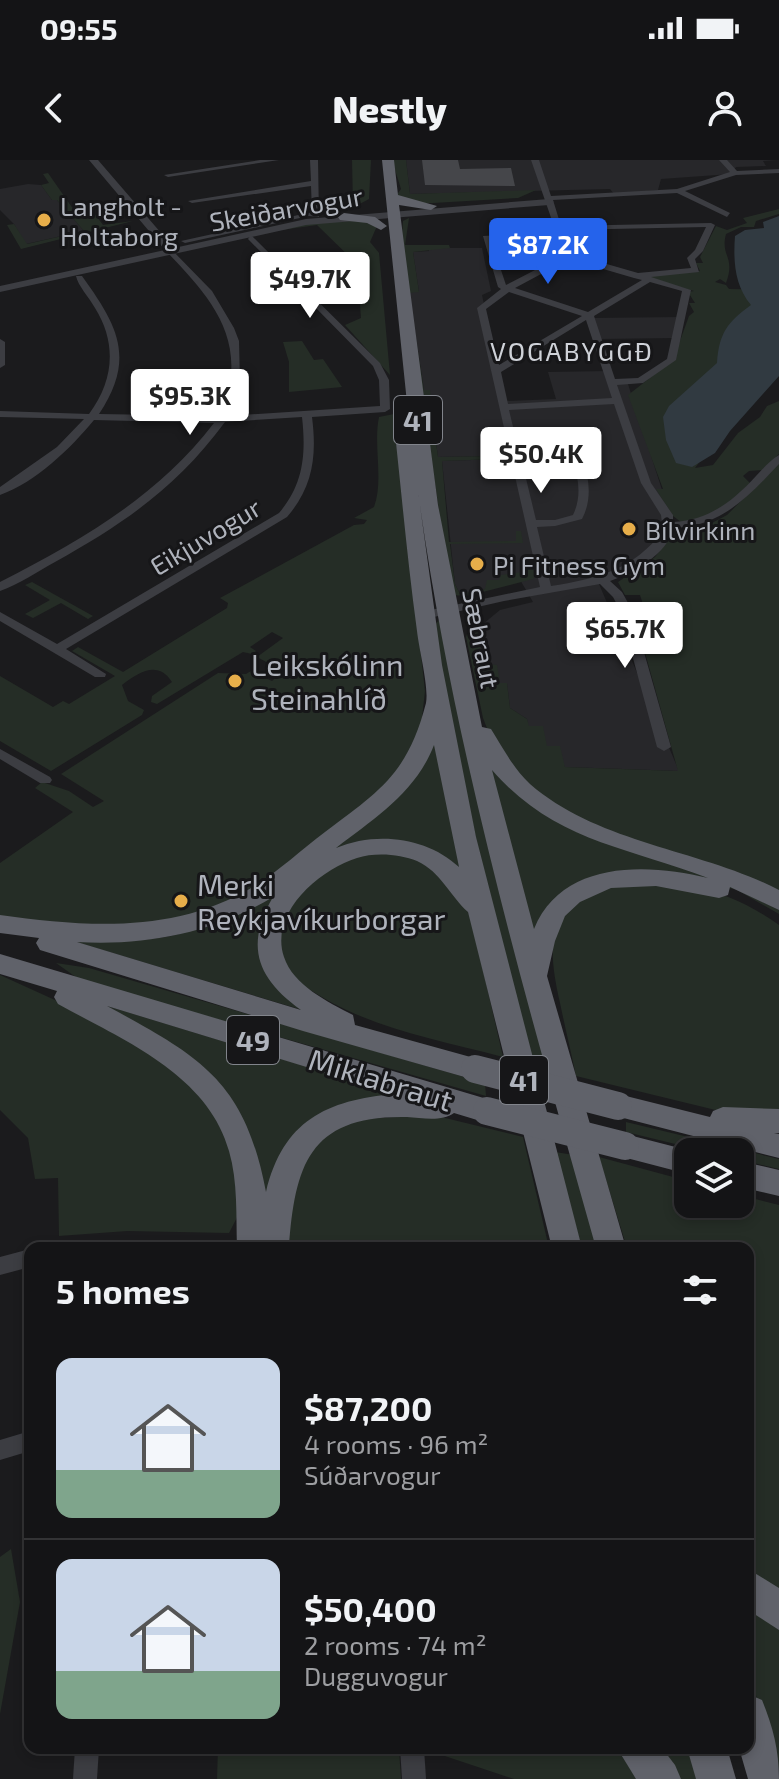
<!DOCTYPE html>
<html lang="en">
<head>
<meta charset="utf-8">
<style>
  :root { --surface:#141416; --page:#1d1d1f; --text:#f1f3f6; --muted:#9d9ea1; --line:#333335; --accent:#2563eb }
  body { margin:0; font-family:"Exo 2",sans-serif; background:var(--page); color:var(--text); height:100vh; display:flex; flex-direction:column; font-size:30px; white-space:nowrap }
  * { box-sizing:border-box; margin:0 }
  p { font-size:26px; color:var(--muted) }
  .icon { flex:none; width:44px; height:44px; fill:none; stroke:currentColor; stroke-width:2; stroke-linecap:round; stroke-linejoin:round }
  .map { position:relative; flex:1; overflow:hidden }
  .sheet { position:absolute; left:24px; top:1082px; width:730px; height:512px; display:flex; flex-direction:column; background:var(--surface); border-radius:16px; box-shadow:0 4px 12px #0003,0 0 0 2px var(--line) }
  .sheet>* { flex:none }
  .fabs { position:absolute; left:674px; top:978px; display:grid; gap:16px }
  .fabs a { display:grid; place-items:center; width:80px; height:80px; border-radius:16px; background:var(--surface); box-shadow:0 4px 12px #0003,0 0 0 2px var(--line); font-size:40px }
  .price { position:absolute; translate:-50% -68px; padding:0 18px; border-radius:8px; background:#fff; color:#222; font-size:26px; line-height:52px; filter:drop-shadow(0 2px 4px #0008) }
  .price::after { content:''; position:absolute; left:50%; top:48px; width:24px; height:18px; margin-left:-12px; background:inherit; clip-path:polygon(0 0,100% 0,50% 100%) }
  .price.current { background:var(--accent); color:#fff }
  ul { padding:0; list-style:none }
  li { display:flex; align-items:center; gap:24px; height:200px; padding:0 32px }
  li+li { border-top:2px solid var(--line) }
  li span { display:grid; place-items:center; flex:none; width:224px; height:160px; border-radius:16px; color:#555 }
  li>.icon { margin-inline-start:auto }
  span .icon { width:96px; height:96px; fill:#fffc; stroke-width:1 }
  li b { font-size:34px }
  h2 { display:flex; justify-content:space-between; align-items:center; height:96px; padding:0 32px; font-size:34px }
  .status { display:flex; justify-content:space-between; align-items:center; height:56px; padding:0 40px; background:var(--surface); direction:ltr }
  .status svg { height:22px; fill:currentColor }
  header { display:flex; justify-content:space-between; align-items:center; height:104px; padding:0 32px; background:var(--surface); font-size:36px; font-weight:800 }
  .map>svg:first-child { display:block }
</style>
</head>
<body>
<div class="status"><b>09:55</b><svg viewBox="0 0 49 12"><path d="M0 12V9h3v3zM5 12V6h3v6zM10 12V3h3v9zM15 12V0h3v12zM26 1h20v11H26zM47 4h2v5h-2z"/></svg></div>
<header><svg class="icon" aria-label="back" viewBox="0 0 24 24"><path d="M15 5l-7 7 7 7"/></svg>Nestly<svg class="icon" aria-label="person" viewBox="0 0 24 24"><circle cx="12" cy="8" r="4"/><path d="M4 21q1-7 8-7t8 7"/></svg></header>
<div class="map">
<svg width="779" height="1619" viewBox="0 0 779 1619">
  <rect width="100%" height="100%" fill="#1b1b1d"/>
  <g fill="#27272a">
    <polygon points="406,0 777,0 763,1 766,6 736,7 731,14 661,19 658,30 614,34 610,29 410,34"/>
    <polygon points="28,24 41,25 52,40 57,40 84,71 26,84 14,64 0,50 0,29"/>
    <polygon points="429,88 482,88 491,131 482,135 505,241 556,239 548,212 609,211 613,220 627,221 671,358 667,376 599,424 679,611 565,607 528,566 527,559 510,548 507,524 500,523 485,504 480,487 483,464 500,450 533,442 519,418 474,433 460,434 455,424 442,301 499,299 498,296 438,297 434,268 440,268 438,251 424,230 409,132 419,132 413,92 429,91"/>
    <polygon points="682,157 675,178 599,179 592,158"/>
  </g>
  <g fill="#252d26">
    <polygon points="352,0 371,0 369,39 356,46 353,45"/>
    <polygon points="392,0 406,0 410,34 536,30 518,38 433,43 417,43 396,36 401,29"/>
    <polygon points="48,13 78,56 94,53 103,65 133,61 21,89 7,65 14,64 27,84 84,71 57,40 52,40 41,25 49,23 43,14"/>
    <path d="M779,49V54L756,61L754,67H741L726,74C720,97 736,96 726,123L720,119L715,122L726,125L729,129L779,130L717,278L695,308L713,305L738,273L760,257L767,246L779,241V294L763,310L749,311L743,316L750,323L721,353L681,362L673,356L656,329H663L628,235L673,200L689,156L694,152L689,143H695L688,132L694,131L642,116L700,111L696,103H703L700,97L716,66L727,70L747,63L743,58Z"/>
    <polygon points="409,58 405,85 449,85 450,88 413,92 419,132 409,133 424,230 430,230 432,246 437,246 440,268 434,269 438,297 498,296 499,299 442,301 449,382 516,381 516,371 521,371 523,383 450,384 455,424 460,434 485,429 487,420 499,420 501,415 522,412 521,409 535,408 537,414 533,419 467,436 451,435 401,86 403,61"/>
    <polygon points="354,59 377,66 370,82 379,93 390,215 345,165 361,158 357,104 317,65 260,73 307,63"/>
    <polygon points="302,181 314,200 323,199 342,227 289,232 289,202 283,182"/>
    <path d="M394,254L425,531L419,585L372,640L246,737L204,756L120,770L0,757V703L73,652L35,628L42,622L69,631L93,647L104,641L61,614L218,513L246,514L251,511L272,521L283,511L257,497L283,478L272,472L250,487L256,491L252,494L243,492L157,544L151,542L152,536L172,522C158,500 139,512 122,525L128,541L144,550L142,555L51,611L0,581V516L53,547L63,541L69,544L115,516L72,491L78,487L123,512L227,448L228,443L220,438L354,365L364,364L367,360L354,358L374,347C384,320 373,286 379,257Z"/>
    <polygon points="779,303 779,735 602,670 538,639 497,594 483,558 466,477 471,463 483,464 480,487 485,504 497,505 500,523 507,523 510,548 527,559 529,566 543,566 547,586 560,586 565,607 678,611 637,464 649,463 640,435 625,435 618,422 655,397 675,371 712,363 727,355"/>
    <polygon points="32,422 93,456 88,459 61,443 33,458 25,454 50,440 25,425"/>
    <polygon points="439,460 459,552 551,910 530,904 497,779 432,468"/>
    <path d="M434,577L470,725L433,692L341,689L261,774L309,852L69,780C104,781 145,783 179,774C282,747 360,650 434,577Z"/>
    <path d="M485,591C532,671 604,675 683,705C716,718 747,735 779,750V754L737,730L685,716L587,721L532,787Z"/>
    <path d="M370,691L412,694L461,734L472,762L503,897C420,875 348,865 281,808L278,756L333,703Z"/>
    <path d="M620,724C687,724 722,725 779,765V957L736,955L576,916C571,892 565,867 560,843C545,777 548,744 620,724Z"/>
    <polygon points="56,803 89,808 485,923 486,936 80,820"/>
    <polygon points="0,815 112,866 163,895 231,968 245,1042 229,1073 127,1071 59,1076 58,1018 35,1019 28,978 0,950"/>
    <polygon points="104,845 417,940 335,951 269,1062 246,971"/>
    <polygon points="433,955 523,977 549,1088 280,1088 294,1006 343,960"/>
    <polygon points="626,962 779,999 779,1009 740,1000 740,992 708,992 626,972"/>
    <polygon points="555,992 574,995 602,1088 582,1088"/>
    <polygon points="599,997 688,1021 688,1044 740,1044 740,1035 779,1045 779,1438 748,1413 748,1088 627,1088"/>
    <polygon points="11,1389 20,1442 0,1554 0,1397"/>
    <polygon points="748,1438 779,1463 779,1609 748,1510"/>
    <polygon points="218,1588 399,1588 401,1619 217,1619"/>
    <polygon points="421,1588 628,1588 648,1619 514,1619"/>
    <polygon points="652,1588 693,1588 702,1619 672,1619"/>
  </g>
  <path fill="#313a41" d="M779,56V216L730,271L715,293L692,307L676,303L666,280L663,257L669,246L717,203C719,174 727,162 751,145C735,126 733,102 735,76L745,70L764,68L763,62Z"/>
  <polygon fill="#45464a" points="422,0 458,0 460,9 511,8 515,26 425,25"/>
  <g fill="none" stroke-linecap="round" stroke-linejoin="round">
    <g fill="#3c3d42" fill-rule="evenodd">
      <polygon points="260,0 279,0 168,17 164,15"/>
      <polygon points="310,0 318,0 319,57 309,56 185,83 181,81 312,52 311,26 192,43 188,41 311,21"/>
      <path d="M531,0H539L551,36L677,29L730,12L719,0H727L737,11L779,9V13L736,15L685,31L730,53L727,57L677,33L553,40L561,66L711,63L715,65L703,91L695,99L699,112L651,117L691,130L676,200L643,223L617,225L651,323L673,355V362C709,360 732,342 756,316C763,309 770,300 779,295V304C748,337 722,366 674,368C666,395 635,412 610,421L622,432L632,450L671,587L664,591L657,587L620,450L613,437L600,424L504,441L425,459L419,455L421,452L540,427L477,148L501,129L498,127L483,76L556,72ZM706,67L695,90L687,98L691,108L638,113L572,94L563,70ZM557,77L564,95L506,125L491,80ZM569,99L634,118L642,120L588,152L515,128ZM650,122L682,131L667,199L638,218L615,219L594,156ZM509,132L582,156L499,205L486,149ZM586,160L612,238L508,244L501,212ZM614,244L641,323L661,355L663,371C634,409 597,419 551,426L537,367L555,366L582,359C597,331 584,298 572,271H514L509,250ZM564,276C573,302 586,328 573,355L555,360H536L516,277Z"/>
      <path d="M251,75L380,203L389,220L390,249L385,252L312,257C317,296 313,327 287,357L66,489L106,514L105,517H95L0,461V452L57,484L279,353C304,324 306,293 302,257L225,262C177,327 125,363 55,402C37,412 19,424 0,431V422C82,380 157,337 214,263L94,260C70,289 36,322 0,335V327L57,287L84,259L0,257V251L89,254C114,221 117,183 95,148C89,137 78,126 76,116H82C118,166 136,198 99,254L217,256C221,246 229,233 230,222C239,167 202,129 168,93L171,89L212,131L234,168L239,181L240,222L227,256L380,246L379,220L373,206L248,79Z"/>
      <polygon points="0,179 5,182 5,205 0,208"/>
      <polygon points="0,589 50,617 52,620 50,623 40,623 0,599"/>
      <polygon points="30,1089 30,1107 0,1115 0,1097"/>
      <polygon points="30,1271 30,1291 0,1300 0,1280"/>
      <polygon points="75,1588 99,1588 97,1619 73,1619"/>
      <polygon points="400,1588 424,1588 426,1619 402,1619"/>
    </g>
    <polygon fill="#3c3d42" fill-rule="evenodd" points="89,0 98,0 174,88 306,59 549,39 554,42 549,45 306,65 0,132 0,126 165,90"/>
    <g fill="#60626a" fill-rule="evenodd">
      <path d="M382,0H394L398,35L437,46L431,50L399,45L438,345L482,567L491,569C503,588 513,608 530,624C599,684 700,689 779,730V750L730,727L728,735L719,738L656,726L611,728L580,742L565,756L555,781L547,816L626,1088H596C525,836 452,584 417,324L442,505L476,677L582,1088H552L468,752C450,736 441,712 417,701C400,694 375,692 357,698C319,710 269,753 284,797C293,825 328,842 353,855L355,865L485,901L489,909L485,917L475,920L303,871L40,790L36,783L39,778L0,773V755C87,767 174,774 253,727C279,711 301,690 325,672C380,631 408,613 426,543C429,527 419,490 417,471C408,405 402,339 395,273L403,268L410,272ZM434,585L459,707C427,677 376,671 336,688C375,658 416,632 434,585ZM492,610C554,681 624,686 708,718C647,703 562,700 534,769ZM273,737C245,785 256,818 301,850L77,782C146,786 213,773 273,737Z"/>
      <polygon points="344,53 375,57 387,66 381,70 367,63 340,60 338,57"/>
      <path d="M0,794L487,939L497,943L501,951L497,959L487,963L454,953C442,962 422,958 407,957C310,955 295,1004 289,1088H237C236,1056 238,1022 229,991C208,914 121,879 58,844L54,837L57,831L0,814ZM107,846L395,934C326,940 283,961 266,1032C245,921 201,897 107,846Z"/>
      <polygon points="618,934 710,957 713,951 723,947 779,949 779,973 774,973 779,974 779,998 608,954 604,946 608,938"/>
      <polygon points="625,974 695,992 688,992 688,1014 615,995 610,986 615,977"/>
      <polygon points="740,1001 779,1010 779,1036 740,1027"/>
      <polygon points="748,1409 779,1428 779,1470 748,1450"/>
      <path d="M748,1534L762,1540C773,1567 779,1590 779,1619H748L739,1588H748Z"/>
      <polygon points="617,1588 662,1588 675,1605 681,1619 636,1619"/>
      <polygon points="687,1588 727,1588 736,1619 696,1619"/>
    </g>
    <g stroke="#60626a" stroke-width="28">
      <polyline points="475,909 618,946"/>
      <polyline points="487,951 625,986"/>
    </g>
  </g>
  <g fill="#e7ae4a" stroke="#161618" stroke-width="3">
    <circle cx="44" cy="60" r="8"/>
    <circle cx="629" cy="369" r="8"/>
    <circle cx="477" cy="404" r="8"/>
    <circle cx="235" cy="521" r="8"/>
    <circle cx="181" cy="741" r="8"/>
  </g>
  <g text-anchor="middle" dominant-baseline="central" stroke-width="6" stroke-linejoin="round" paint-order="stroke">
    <g font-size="26" fill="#afb3bc" stroke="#161618" text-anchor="start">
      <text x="60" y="45">Langholt -<tspan x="60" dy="30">Holtaborg</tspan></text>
      <text x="645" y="369">Bílvirkinn</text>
      <text x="493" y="404">Pi Fitness Gym</text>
    </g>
    <g font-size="26" fill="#afb3bc" stroke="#161618">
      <text transform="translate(286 48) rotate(-10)">Skeiðarvogur</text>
      <text transform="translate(205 376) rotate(-31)">Eikjuvogur</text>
      <text transform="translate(482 478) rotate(79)">Sæbraut</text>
    </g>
    <g font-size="26" letter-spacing="2" fill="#cfd2d8" stroke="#161618">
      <text x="572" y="190">VOGABYGGÐ</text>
    </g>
    <g fill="#161618" stroke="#81848b" stroke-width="2">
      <rect x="394" y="236" width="48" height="48" rx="6"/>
      <rect x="227" y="856" width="52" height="48" rx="6"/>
      <rect x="500" y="896" width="48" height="48" rx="6"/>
    </g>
    <g font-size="28" font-weight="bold" fill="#afb3bc">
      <text x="418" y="260">41</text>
      <text x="253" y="880">49</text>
      <text x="524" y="920">41</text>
    </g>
    <g font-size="30" fill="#afb3bc" stroke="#161618" text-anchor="start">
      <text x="251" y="504">Leikskólinn<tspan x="251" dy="34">Steinahlíð</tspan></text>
      <text x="197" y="724">Merki<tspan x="197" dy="34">Reykjavíkurborgar</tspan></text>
    </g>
    <g font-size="30" fill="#afb3bc" stroke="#161618">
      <text transform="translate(381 919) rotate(17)">Miklabraut</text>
    </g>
  </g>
</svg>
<div class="fabs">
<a><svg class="icon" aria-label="layers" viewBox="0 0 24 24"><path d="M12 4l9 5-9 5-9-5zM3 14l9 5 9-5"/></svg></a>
</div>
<b class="price current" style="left:548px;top:126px">$87.2K</b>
<b class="price" style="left:310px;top:160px">$49.7K</b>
<b class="price" style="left:190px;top:277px">$95.3K</b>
<b class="price" style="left:541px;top:335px">$50.4K</b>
<b class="price" style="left:625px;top:510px">$65.7K</b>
<section class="sheet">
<h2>5 homes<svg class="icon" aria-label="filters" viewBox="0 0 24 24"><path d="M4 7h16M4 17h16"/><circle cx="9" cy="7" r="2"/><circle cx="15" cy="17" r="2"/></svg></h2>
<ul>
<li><span style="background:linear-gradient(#c9d6e8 70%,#7fa58c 0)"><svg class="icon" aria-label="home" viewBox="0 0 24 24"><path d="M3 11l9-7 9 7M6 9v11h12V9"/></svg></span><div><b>$87,200</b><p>4 rooms · 96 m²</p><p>Súðarvogur</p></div></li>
<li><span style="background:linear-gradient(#c9d6e8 70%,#7fa58c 0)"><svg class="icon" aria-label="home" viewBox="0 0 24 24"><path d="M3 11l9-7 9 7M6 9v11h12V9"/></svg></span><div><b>$50,400</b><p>2 rooms · 74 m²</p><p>Dugguvogur</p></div></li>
</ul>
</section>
</div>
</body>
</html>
